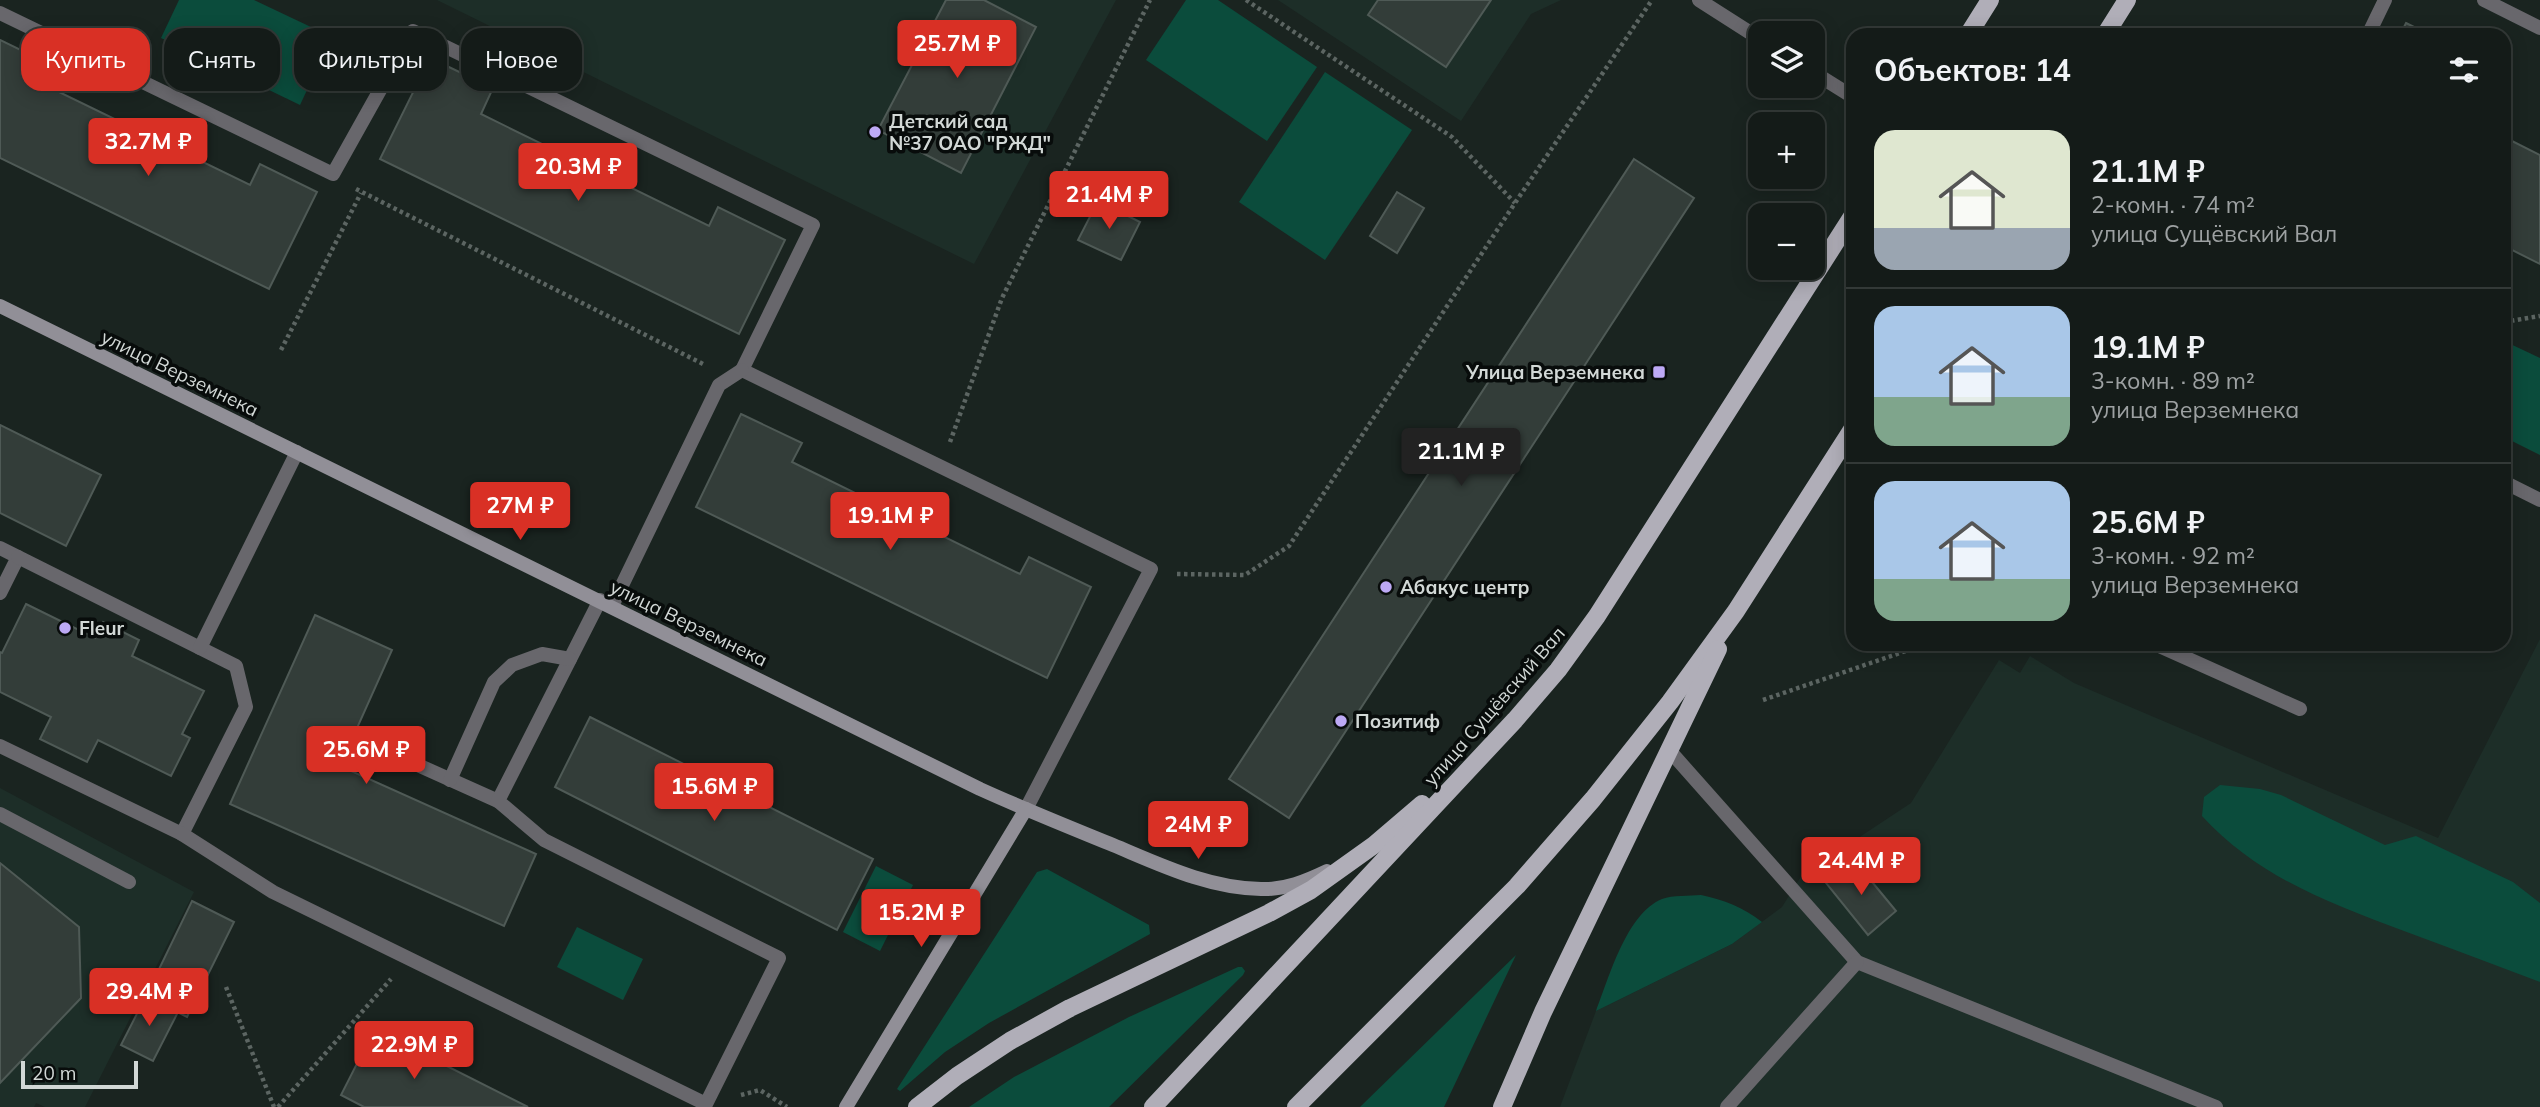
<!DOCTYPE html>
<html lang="ru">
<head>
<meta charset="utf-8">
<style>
  :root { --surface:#141b18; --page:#1d2421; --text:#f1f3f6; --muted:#9da1a2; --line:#333937; --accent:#d93025 }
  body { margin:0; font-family:Mulish,sans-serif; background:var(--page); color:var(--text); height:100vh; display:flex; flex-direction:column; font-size:26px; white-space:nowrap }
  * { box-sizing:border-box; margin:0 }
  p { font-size:23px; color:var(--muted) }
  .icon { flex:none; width:38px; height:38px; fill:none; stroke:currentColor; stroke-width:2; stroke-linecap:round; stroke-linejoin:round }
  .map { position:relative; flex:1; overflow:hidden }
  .details { position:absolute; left:1846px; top:28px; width:665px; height:623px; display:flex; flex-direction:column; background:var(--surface); border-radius:21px; box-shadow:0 4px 18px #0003,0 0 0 2px var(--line) }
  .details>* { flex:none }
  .banner { position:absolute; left:21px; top:28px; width:665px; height:63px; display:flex; gap:14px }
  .controls { position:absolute; left:1748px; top:21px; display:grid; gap:14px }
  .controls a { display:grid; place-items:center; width:77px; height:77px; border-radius:14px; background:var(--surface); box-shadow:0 4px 18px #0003,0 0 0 2px var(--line); font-size:35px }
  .scale { position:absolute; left:21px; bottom:18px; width:117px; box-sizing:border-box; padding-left:7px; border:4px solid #d2d8d6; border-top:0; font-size:19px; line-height:24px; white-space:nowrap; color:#d2d8d6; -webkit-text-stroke:5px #080c0b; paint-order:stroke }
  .price { position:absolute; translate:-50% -60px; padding:0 16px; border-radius:7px; background:var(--accent); color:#fff; font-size:23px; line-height:46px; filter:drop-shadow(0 2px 4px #0008) }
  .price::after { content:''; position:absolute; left:50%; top:42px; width:21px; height:16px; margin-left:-10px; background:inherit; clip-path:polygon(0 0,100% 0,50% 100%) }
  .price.current { background:#222; color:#fff }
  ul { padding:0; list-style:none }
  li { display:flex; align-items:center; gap:21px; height:175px; padding:0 28px }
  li+li { border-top:2px solid var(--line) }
  li span { display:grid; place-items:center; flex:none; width:196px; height:140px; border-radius:21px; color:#555 }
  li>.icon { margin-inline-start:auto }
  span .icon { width:84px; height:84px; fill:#fffc; stroke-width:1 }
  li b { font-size:30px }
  h2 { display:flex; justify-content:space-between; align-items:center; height:84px; padding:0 28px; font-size:30px }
  .tag { padding:0 24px; border-radius:21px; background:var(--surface); box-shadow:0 4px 18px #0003,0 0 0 2px var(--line); font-size:24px; line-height:63px }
  .tag.current { background:var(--accent); color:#fff }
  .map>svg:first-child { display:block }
</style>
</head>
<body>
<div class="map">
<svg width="2540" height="1107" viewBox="0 0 2540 1107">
  <rect width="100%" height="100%" fill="#1a2420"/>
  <g fill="#1d2e28">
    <polygon points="437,0 1116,0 974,264"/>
    <polygon points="1278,0 1561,0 1531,14 1461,121"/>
    <polygon points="2540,639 2540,1107 1560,1107 1596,1011 1732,944 1782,907 1802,875 1911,803 1999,660 2020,673 2030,656 2074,683 2438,838"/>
    <polygon points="0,788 194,892 85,1107 45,1107 36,1103 34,1107 0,1107"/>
  </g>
  <g fill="#0b4c3c">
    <polygon points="179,0 254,0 332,37 300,105 161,38"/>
    <polygon points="1186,0 1218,0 1317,67 1267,141 1146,60"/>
    <polygon points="1325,72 1412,130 1325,260 1239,202"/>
    <polygon points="2504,341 2540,358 2540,455 2504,437"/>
    <path d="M2220,785L2260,789L2281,795L2385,845L2416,836L2513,882L2540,903V982C2495,965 2450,948 2404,931C2329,903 2258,877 2202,816L2204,797Z"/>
    <polygon points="876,866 913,885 880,951 843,932"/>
    <polygon points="1047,869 1149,925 1150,934 989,1023 945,1052 900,1091 897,1089 1037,872"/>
    <path d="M1701,895C1724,900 1743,907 1762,922L1732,944L1596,1011C1609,978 1626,914 1662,899C1673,895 1689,896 1701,895Z"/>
    <polygon points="577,927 643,959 623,1000 557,967"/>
    <polygon points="1516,955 1444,1107 1360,1107"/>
    <polygon points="1238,967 1242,967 1245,971 1243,975 1109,1107 969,1107 1014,1077 1129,1017"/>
  </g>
  <g fill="#333d39" stroke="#4f5a56" stroke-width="2">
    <polygon points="946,0 984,0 1036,27 961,173 878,130"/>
    <polygon points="1378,0 1491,0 1446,67 1368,15"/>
    <polygon points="2406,23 2430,35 2400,35"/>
    <polygon points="0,40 31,55 22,74 250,185 260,164 317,192 269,289 0,158"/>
    <polygon points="430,58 493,88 481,114 709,226 718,207 785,240 739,334 380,159"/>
    <polygon points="2504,137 2540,155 2540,264 2504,246"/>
    <polygon points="1634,159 1694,198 1289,818 1229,779"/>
    <polygon points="1397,192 1424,208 1397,253 1370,236"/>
    <polygon points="1098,201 1140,222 1121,260 1078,240"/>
    <polygon points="741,414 802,443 792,462 1020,574 1029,557 1091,587 1047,678 696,507"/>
    <polygon points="0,425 101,475 66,546 0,513"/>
    <polygon points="26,604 95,638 103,622 139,640 132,656 204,691 182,734 190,738 171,776 98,740 87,762 40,739 51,717 0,692 0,652 2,653"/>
    <polygon points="315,615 392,650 340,766 536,854 504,926 230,804"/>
    <polygon points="590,717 873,859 837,930 555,787"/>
    <polygon points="1854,860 1896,911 1868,935 1826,883"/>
    <polygon points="0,863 79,927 81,998 0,1083"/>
    <polygon points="192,901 234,922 187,1017 146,996"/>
    <polygon points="146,996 178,1012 153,1061 121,1045"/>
    <polygon points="374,1030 419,1052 528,1107 364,1107 341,1095"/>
  </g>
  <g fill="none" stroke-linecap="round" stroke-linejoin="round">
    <g stroke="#5c6562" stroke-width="4.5" stroke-dasharray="3.5 3.5" stroke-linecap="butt">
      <polyline points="1246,0 1452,137 1515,203"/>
      <polyline points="356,189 705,365"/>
      <polyline points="2504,322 2540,316"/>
      <polyline points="281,350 361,193"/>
      <polyline points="950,442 1002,298 1150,0"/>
      <polyline points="1177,574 1245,575 1289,546 1515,203 1652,0"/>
      <polyline points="1763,700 1926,644"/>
      <polyline points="226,987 274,1107"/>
      <polyline points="741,1095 760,1090 787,1107"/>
      <polyline points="278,1107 391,979"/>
    </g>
    <g stroke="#68676c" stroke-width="14">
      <polyline points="1699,0 1760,39"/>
      <polyline points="2484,0 2540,28"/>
      <polyline points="0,13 333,174 413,31 813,225 742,370 1151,569 1026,809"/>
      <polyline points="2368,35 2385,0"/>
      <polyline points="1813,72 1853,97"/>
      <polyline points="2504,482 2540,500"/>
      <polyline points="0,548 18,557 0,593"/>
      <polyline points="18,557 236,666 246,707 182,834"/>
      <polyline points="612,606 719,385 742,370"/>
      <polyline points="2155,644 2300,709"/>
      <polyline points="200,648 297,452"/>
      <polyline points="371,744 498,801"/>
      <polyline points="0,746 182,834 273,892 706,1104 779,958 544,840 498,801 600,600"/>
      <polyline points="1669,750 1857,962 2216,1107"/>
      <polyline points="450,780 494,682 512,665 542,654 570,659"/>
      <polyline points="0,814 129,882"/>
      <polyline points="1727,1107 1857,962"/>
    </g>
    <g stroke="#918f97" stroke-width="14">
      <path d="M0,306L980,789C1024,809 1069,827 1113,845C1161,865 1208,888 1261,889C1285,890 1306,881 1327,871"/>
      <polyline points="846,1107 1026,809"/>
    </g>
    <g stroke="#b0aeb8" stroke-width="18">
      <polyline points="1968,35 1990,0"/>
      <polyline points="2105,35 2127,0"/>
      <polyline points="917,1107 957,1076 1010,1041 1070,1008 1269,913 1311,890 1374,845 1422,804"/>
      <polyline points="1153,1107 1515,720 1558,670 1597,616 1853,215"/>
      <polyline points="1296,1107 1517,886 1593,799 1670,702 1736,611 1853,428"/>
      <polyline points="1502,1107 1543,1012 1718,649"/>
    </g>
  </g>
  <g fill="#bda9f5" stroke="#080c0b" stroke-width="2.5">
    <circle cx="875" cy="132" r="7"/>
    <rect x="1652" y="365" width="14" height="14" rx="3.5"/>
    <circle cx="1386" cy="587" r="7"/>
    <circle cx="65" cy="628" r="7"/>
    <circle cx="1341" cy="721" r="7"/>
  </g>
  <g text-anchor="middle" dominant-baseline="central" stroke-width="7" stroke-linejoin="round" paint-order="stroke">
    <g font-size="19" font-weight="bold" fill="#d2d8d6" stroke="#080c0b" text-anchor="start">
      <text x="889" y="121">Детский сад<tspan x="889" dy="22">№37 ОАО "РЖД"</tspan></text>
      <text x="1645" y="372" text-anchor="end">Улица Верземнека</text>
      <text x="1400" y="587">Абакус центр</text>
      <text x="79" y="628">Fleur</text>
      <text x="1355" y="721">Позитиф</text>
    </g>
    <g font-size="19" fill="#d2d8d6" stroke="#080c0b">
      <text transform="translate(180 373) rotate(26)">улица Верземнека</text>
      <text transform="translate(689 623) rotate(26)">улица Верземнека</text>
      <text transform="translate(1494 706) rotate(-49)">улица Сущёвский Вал</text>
    </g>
  </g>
</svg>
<div class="controls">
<a><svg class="icon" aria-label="layers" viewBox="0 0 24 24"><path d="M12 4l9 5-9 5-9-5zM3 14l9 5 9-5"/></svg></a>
<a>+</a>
<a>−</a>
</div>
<div class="scale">20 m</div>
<b class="price" style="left:957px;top:80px">25.7M ₽</b>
<b class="price" style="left:148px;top:178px">32.7M ₽</b>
<b class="price" style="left:578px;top:203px">20.3M ₽</b>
<b class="price" style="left:1109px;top:231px">21.4M ₽</b>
<b class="price current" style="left:1461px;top:488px">21.1M ₽</b>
<b class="price" style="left:520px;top:542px">27M ₽</b>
<b class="price" style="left:890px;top:552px">19.1M ₽</b>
<b class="price" style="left:366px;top:786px">25.6M ₽</b>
<b class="price" style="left:714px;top:823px">15.6M ₽</b>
<b class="price" style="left:1198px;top:861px">24M ₽</b>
<b class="price" style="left:1861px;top:897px">24.4M ₽</b>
<b class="price" style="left:921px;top:949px">15.2M ₽</b>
<b class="price" style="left:149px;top:1028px">29.4M ₽</b>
<b class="price" style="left:414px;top:1081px">22.9M ₽</b>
<div class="banner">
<a class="tag current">Купить</a>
<a class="tag">Снять</a>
<a class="tag">Фильтры</a>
<a class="tag">Новое</a>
</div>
<section class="details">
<h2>Объектов: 14<svg class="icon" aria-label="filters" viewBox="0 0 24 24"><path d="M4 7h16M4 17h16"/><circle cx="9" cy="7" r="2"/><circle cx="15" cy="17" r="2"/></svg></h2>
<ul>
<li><span style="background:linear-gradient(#dfe7d0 70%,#9aa5b1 0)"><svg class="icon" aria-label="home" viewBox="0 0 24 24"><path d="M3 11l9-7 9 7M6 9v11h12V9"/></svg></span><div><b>21.1M ₽</b><p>2-комн. · 74 m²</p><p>улица Сущёвский Вал</p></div></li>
<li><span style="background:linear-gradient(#a9c7e8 65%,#7fa58c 0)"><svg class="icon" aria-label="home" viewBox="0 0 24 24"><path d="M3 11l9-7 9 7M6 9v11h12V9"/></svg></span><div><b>19.1M ₽</b><p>3-комн. · 89 m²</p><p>улица Верземнека</p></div></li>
<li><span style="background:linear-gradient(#a9c7e8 70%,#7fa58c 0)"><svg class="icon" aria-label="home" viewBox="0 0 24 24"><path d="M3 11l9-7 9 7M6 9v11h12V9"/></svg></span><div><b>25.6M ₽</b><p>3-комн. · 92 m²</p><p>улица Верземнека</p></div></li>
</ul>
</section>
</div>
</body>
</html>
